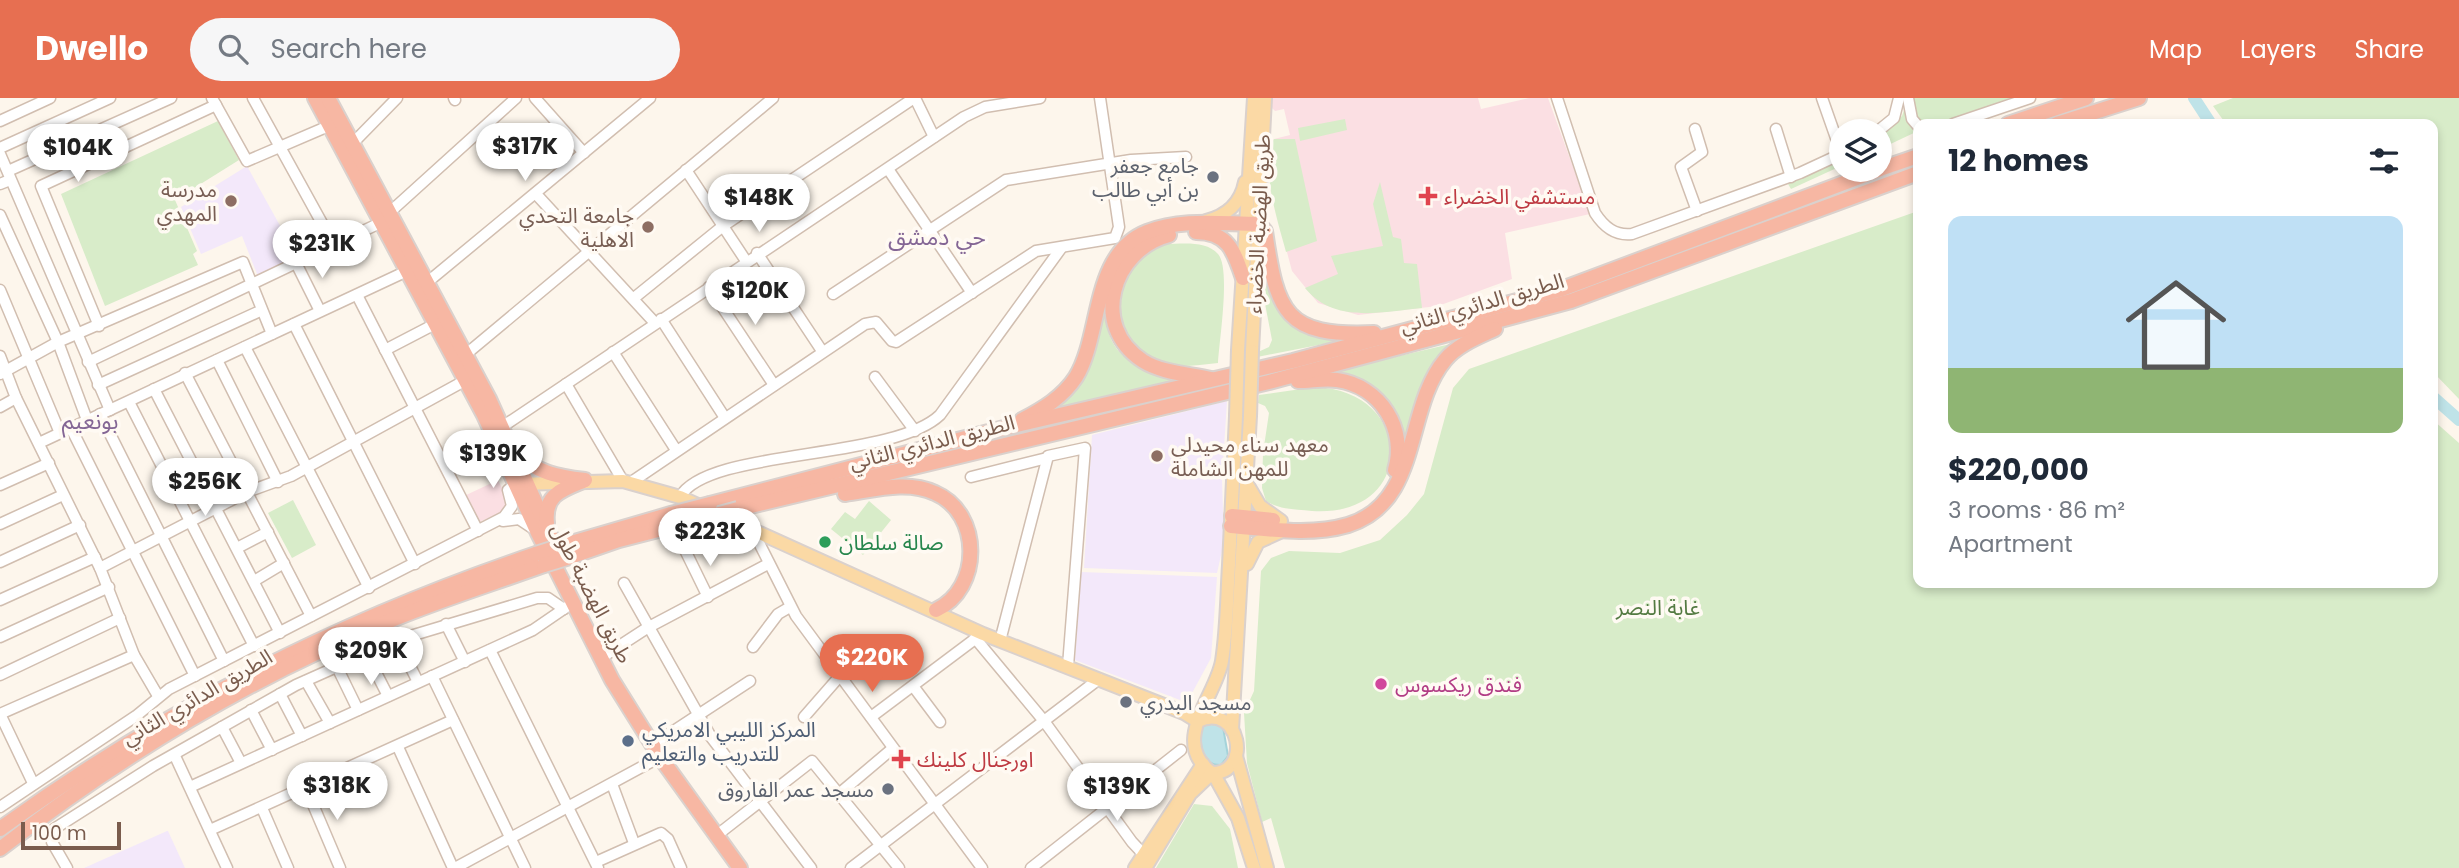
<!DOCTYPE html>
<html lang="en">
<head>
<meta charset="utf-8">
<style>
  :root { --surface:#fff; --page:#f6f6f7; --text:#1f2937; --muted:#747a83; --accent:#e76f51 }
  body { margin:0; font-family:Poppins,"Noto Sans Arabic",sans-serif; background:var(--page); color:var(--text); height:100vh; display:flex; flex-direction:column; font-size:26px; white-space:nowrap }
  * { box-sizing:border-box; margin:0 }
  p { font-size:23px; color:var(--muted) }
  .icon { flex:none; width:38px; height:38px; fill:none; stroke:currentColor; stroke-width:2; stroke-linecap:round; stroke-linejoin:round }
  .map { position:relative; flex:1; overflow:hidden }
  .drawer { position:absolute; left:1913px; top:21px; width:525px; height:469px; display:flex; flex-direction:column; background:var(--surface); border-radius:14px; box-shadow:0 4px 10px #0003 }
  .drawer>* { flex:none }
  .controls { position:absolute; left:1829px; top:21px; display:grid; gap:14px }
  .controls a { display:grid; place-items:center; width:63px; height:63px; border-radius:50%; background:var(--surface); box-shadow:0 4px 10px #0003; font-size:35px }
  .scale { position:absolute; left:21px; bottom:18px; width:100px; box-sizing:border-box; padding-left:7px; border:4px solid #7a5c4d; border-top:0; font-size:19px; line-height:24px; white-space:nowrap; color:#7a5c4d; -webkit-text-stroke:5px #fffaf3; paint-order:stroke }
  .price { position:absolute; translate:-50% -60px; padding:0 16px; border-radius:24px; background:#fff; color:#222; font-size:23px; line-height:46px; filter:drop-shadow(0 2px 4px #0008) }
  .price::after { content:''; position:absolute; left:50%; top:42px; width:21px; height:16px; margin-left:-10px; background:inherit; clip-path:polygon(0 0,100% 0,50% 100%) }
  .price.current { background:var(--accent); color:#fff }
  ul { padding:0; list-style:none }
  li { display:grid; align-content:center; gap:14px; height:371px; padding:0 35px }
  li span { display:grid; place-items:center; height:217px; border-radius:14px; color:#555 }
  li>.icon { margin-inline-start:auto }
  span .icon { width:126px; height:126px; fill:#fffc; stroke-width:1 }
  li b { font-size:30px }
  h2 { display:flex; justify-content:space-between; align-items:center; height:84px; padding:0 35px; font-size:30px }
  header { display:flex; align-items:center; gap:42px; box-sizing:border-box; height:98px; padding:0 35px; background:var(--accent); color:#fff }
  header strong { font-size:33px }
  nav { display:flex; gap:38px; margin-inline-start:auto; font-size:24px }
  .search { width:490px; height:63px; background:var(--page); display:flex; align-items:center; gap:18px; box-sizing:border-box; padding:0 24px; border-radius:38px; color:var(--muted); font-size:26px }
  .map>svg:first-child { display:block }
</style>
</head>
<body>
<header>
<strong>Dwello</strong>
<div class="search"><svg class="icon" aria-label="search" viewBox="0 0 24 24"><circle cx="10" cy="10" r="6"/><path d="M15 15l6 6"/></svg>Search here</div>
<nav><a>Map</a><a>Layers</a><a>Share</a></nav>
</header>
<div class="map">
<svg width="2459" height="770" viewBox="0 0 2459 770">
  <rect width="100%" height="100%" fill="#fdf6ec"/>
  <g fill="#f3e8fa">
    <polygon points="247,68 298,160 259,181 242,138 201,156 181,109"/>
    <polygon points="1227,303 1222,381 1224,444 1217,475 1084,470 1092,337"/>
    <polygon points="1081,474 1217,479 1211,560 1191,597 1180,602 1075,562"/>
    <polygon points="168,733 185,770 84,770 167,733"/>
  </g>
  <g fill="#fbdfe3">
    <polygon points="1271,0 1478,0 1481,11 1529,0 1548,0 1590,116 1505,135 1512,181 1438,208 1358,217 1318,205 1292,173 1275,109 1268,50 1274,41 1290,37 1284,11 1275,13 1271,9"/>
    <polygon points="498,382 507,400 504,413 477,425 462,399"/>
  </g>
  <g fill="#d8ecc9">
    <polygon points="1908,0 2011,0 1935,26 1918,26 1918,33 1880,51 1880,37 1902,18"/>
    <polygon points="2233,0 2459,0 2459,301 2433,274 2432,26 2226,26 2213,8"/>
    <polygon points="1345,21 1347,32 1300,43 1298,30"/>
    <polygon points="218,23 239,62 175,102 197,153 193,156 198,167 105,208 61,96"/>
    <path d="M1274,41H1295L1317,143L1286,154C1279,127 1258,64 1274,41Z"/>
    <polygon points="1841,59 1841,68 1791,91 1788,86"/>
    <path d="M1380,84L1393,139L1401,141L1404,165L1417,166L1422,210C1381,214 1334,226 1305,190L1338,176L1331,158L1383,148L1373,106Z"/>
    <polygon points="1918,113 1918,485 2432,485 2433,322 2459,345 2459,770 1285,770 1271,720 1262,724 1247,665 1244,615 1254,593 1261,473 1271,460 1289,453 1340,455 1380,442 1407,417 1424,396 1453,290 1469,271"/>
    <path d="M1165,146C1182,146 1206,142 1218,156C1231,170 1219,244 1218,265C1197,267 1173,272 1153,263C1097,235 1113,167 1165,146Z"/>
    <path d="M1261,173C1277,218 1291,235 1339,243L1257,259L1258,254L1269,249L1272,242L1261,185Z"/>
    <path d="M1104,201C1106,262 1129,264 1179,282L1049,314L1076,290Z"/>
    <path d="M1459,244C1451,251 1440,257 1434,266C1413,292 1409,336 1402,368L1384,307L1322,276Z"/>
    <path d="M1315,289C1417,293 1417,420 1312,413C1295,411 1281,412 1266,403L1262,390L1263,355L1269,315L1265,308L1258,305L1259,297Z"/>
    <polygon points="293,402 316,447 292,460 268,415"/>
    <polygon points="869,403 891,422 863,457 831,431 845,414 855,421"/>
    <polygon points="1194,706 1212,708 1230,731 1238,770 1156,770"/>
  </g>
  <path fill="#bfe3e8" stroke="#a5d3da" stroke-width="2" d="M1212,623L1223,629L1228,658L1221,667C1199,668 1200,644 1201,628Z"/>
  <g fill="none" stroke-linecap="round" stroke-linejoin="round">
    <g stroke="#bfe3e8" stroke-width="12">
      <polyline points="2194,0 2211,26"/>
      <polyline points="2432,298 2459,322"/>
    </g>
    <g stroke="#d1beb0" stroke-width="13">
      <g id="minor">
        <polyline points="212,0 247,63 331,27"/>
        <polyline points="253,0 334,147"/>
        <polyline points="454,0 455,2"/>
        <polyline points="535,0 584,55"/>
        <polyline points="915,0 934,39"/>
        <path d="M1557,0L1595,115C1604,129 1615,138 1632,136L1800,75L1841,56"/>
        <polyline points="1822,0 1841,54"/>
        <polyline points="1908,0 1912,21 1918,28"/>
        <polyline points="0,23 50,0"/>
        <polyline points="1953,26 2030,0"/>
        <polyline points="1695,31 1702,54 1681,69 1697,113"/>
        <polyline points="1776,31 1791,79"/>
        <polyline points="1878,33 1894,20 1899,0"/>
        <polyline points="353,45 397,0"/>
        <polyline points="0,50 110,0"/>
        <polyline points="0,56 110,312"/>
        <polyline points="888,71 972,195"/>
        <polyline points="686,72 746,163"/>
        <polyline points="8,73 171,0"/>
        <polyline points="0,86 10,82"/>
        <polyline points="536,96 655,225"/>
        <polyline points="390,114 516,0"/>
        <polyline points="0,117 58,244 87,322"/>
        <polyline points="757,155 822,253"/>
        <polyline points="296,165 320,213"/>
        <polyline points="424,187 650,0"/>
        <polyline points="709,189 774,287"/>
        <polyline points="0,192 60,335"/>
        <polyline points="833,196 1006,82 1131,62 1186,59"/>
        <polyline points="357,197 478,433"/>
        <polyline points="634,200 723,128 914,0"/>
        <polyline points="661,221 725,320"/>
        <polyline points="294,226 415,466"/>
        <polyline points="99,228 41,88 216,7"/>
        <polyline points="245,249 369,490"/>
        <polyline points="385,252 435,226"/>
        <polyline points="613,254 676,352"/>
        <polyline points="465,257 773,0"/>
        <polyline points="0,258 16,300 100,470 134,557 158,598"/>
        <polyline points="217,262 278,384"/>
        <polyline points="88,264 382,124"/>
        <polyline points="185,275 311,518"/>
        <polyline points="0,276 58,244 243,164 272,236"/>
        <polyline points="875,279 915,333"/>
        <polyline points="566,286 623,383"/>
        <polyline points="98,287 260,213"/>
        <polyline points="154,291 280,535"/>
        <polyline points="129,304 254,548"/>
        <polyline points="0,309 16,300"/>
        <polyline points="100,316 224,563"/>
        <polyline points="502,329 964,19 985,9 1040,0"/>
        <polyline points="71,330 195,578"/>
        <polyline points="39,345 407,173"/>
        <polyline points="971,379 1047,360"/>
        <polyline points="630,385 865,226 876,224 892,243 896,244 1036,153 1115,140 1119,129 1100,0"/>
        <polyline points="0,387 49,365"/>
        <path d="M680,399C707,350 892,363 940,317L1062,149"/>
        <polyline points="503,423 519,421 534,431"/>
        <polyline points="0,426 63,397"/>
        <polyline points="751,429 796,518 982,770"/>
        <polyline points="237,450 268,434"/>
        <polyline points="686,454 708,499"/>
        <polyline points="0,464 80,427"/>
        <polyline points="100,470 247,394 291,378 466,282"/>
        <polyline points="254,483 284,465"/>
        <polyline points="624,485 711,639 811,770"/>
        <polyline points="0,502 95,459"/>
        <polyline points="446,526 465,564"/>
        <polyline points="0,539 109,489"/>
        <polyline points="975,540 1044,623 1132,744 1147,760"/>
        <polyline points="397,542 418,584"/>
        <polyline points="1000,543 1048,358 1085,350 1068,568"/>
        <polyline points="753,549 778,516 790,509"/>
        <polyline points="490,552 598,770"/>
        <polyline points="366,555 388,598"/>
        <polyline points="604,558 647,530 768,466"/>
        <polyline points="337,569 358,612"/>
        <polyline points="0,577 120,520"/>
        <polyline points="432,578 525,770"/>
        <polyline points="306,583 330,625"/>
        <polyline points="913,588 940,624"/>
        <polyline points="280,596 302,638"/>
        <polyline points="251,612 272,652"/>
        <polyline points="0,616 134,557"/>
        <polyline points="0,616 33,685"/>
        <polyline points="804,619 839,579 888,543"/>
        <polyline points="871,619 979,538"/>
        <polyline points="222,629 241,665"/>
        <polyline points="657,644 750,583"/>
        <polyline points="398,649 453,770"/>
        <polyline points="175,658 227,770"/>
        <polyline points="612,686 634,745"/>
        <polyline points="190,689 533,532 568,508"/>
        <polyline points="306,690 340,770"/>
        <polyline points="840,695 892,651"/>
        <polyline points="0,709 136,618 169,591 504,419 512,408 508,392 516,386"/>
        <polyline points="262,710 288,770"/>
        <polyline points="210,732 453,622"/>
        <polyline points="721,734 812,663 899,770"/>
        <polyline points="596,764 661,735 668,741 681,770"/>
        <polyline points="67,770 52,744 54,731 153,668 296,587 397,542 537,500 548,500 564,511"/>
        <polyline points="455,770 660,659"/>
        <polyline points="851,770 1099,581"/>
        <polyline points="1031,770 1181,652"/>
      </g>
    </g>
    <g stroke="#dad1cd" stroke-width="16">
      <g id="major">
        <path d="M1206,123C1226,118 1241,105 1245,84"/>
        <polyline points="1238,252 1254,0"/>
        <polyline points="1252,253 1265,0"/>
        <polyline points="519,386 623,383 680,399 983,536 1184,615 1197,623"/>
        <polyline points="1247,386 1260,408 1281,423"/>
        <polyline points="1247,466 1258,444 1282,433"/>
        <path d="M1198,623C1240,603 1253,676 1212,675C1169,644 1216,598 1222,563C1227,532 1227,499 1229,467C1231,418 1234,368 1236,318"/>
        <polyline points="1232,632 1250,318"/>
        <polyline points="1236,658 1267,770"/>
        <polyline points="1213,675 1238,720 1254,770"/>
        <polyline points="1147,767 1190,696 1212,675"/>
        <polyline points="1135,770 1203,666"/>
      </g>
    </g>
    <g stroke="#dad1cd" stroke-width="18">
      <g id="highway">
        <polyline points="315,0 484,317 538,435 612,582 660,659 740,770"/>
        <polyline points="328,0 489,301 558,455"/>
        <polyline points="2008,26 2086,0"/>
        <polyline points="2057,26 2139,0"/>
        <polyline points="1880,71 1918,58"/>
        <path d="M1196,134C1228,134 1234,153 1243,180"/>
        <path d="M1169,137C1112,152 1089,228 1143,263C1162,275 1189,276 1211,281"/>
        <path d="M1298,283C1311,283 1325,280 1337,282C1381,288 1407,332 1395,372"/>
        <path d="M1022,322C1043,311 1063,299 1076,279C1102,236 1091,156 1147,134C1182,120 1221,126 1259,126L1265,133C1277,215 1285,239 1374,235"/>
        <path d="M517,354C535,375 559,379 585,382"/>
        <path d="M845,396C874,392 907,382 935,395C982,415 982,491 936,512"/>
        <polyline points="710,406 1008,329 1293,263 1562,191 1878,72"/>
        <polyline points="738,411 1269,284 1571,203 1918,75"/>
        <polyline points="1232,418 1273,422"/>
        <path d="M547,425C544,397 561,392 583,383"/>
        <path d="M1231,428C1268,431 1311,438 1348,427C1422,404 1404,311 1445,262C1457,247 1478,239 1495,231"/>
        <polyline points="561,448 671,416"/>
        <polyline points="570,459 619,442 701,421"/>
        <path d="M0,731C169,609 338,523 536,456"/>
        <path d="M0,751C119,659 254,577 394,521C443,501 494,485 544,467"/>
      </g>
    </g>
    <use href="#minor" stroke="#fff" stroke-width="10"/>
    <use href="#major" stroke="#fbd9a5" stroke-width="12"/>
    <use href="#highway" stroke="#f7b7a3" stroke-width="14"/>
    <g stroke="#dad1cd" stroke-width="16" stroke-linecap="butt">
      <g id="major-bridge">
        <polyline points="1236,318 1238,252"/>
        <polyline points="1250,318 1252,253"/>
      </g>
    </g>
    <g stroke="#dad1cd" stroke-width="18" stroke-linecap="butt">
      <g id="highway-bridge">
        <polyline points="671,416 710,406"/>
        <polyline points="701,421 738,411"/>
        <polyline points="536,456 561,448"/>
        <polyline points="544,467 570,459"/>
      </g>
    </g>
    <use href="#major-bridge" stroke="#fbd9a5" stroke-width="12"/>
    <use href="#highway-bridge" stroke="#f7b7a3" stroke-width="14"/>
  </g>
  <g fill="#6b7280" stroke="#fffaf3" stroke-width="2.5">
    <circle cx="1213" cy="79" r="7"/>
    <circle cx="1126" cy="604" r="7"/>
    <circle cx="888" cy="691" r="7"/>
  </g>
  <g fill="#e0444e" stroke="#fffaf3" stroke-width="2.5">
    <path d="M1424.5 87.5h7v7h7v7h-7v7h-7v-7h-7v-7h7z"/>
    <path d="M897.5 650.5h7v7h7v7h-7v7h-7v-7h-7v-7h7z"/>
  </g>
  <g fill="#8d6e63" stroke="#fffaf3" stroke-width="2.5">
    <circle cx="231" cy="103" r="7"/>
    <circle cx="648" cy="129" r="7"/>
    <circle cx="1157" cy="358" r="7"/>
  </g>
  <circle fill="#2e9e5b" stroke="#fffaf3" stroke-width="2.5" cx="825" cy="444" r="7"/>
  <circle fill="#d1479c" stroke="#fffaf3" stroke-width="2.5" cx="1381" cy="586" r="7"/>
  <circle fill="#5c6f8a" stroke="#fffaf3" stroke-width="2.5" cx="628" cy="643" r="7"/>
  <g text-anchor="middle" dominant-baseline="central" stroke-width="7" stroke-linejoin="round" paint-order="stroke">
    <g font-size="21" fill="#5b616d" stroke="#fffaf3" text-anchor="end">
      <text x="1199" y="67">جامع جعفر<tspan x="1199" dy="24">بن أبي طالب</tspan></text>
      <text x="1140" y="604" text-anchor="start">مسجد البدري</text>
      <text x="874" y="691">مسجد عمر الفاروق</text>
    </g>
    <g font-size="21" fill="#785e54" stroke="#fffaf3" text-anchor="end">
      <text x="217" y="91">مدرسة<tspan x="217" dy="24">المهدي</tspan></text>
      <text x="634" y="117">جامعة التحدي<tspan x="634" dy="24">الاهلية</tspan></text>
      <text x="1171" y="346" text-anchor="start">معهد سناء محيدلي<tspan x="1171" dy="24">للمهن الشاملة</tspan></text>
    </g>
    <g font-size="21" fill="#be3a42" stroke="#fffaf3" text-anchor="start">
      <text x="1444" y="98">مستشفي الخضراء</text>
      <text x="917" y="661">اورجنال كلينك</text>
    </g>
    <g font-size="21" fill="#7a5c4d" stroke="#fffaf3">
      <text transform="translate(1258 126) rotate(-87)">طريق الهضبة الخضراء</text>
      <text transform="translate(1482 205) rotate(-16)">الطريق الدائري الثاني</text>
      <text transform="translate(932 344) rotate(-14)">الطريق الدائري الثاني</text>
      <text transform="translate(592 495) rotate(63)">طريق الهضبة طول</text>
      <text transform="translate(197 599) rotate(-30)">الطريق الدائري الثاني</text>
    </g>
    <g font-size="21" fill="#27864d" stroke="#fffaf3" text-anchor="start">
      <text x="839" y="444">صالة سلطان</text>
    </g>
    <g font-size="21" fill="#537a41" stroke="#fffaf3">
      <text x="1658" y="509">غابة النصر</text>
    </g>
    <g font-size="21" fill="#b23c85" stroke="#fffaf3" text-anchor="start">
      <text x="1395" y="586">فندق ريكسوس</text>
    </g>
    <g font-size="21" fill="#4e5e75" stroke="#fffaf3" text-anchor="start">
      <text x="642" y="631">المركز الليبي الامريكي<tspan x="642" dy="24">للتدريب والتعليم</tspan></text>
    </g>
    <g font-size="23" fill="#846695" stroke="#fffaf3">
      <text x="937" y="139">حي دمشق</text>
      <text x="90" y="323">بونعيم</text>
    </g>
  </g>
</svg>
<div class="controls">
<a><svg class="icon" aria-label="layers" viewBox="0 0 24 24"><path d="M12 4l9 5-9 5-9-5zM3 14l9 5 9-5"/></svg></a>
</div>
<div class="scale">100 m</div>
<b class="price" style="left:525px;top:85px">$317K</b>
<b class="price" style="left:78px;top:86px">$104K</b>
<b class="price" style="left:759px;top:136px">$148K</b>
<b class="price" style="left:322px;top:182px">$231K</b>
<b class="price" style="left:755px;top:229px">$120K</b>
<b class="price" style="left:493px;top:392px">$139K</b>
<b class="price" style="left:205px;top:420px">$256K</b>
<b class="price" style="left:710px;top:470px">$223K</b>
<b class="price" style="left:371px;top:589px">$209K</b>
<b class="price current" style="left:872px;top:596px">$220K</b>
<b class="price" style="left:337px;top:724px">$318K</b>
<b class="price" style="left:1117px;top:725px">$139K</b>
<section class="drawer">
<h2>12 homes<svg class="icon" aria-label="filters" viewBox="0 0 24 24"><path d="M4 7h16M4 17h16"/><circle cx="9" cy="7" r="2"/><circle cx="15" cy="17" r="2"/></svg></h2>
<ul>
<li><span style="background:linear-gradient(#bfe0f5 70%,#8fb573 0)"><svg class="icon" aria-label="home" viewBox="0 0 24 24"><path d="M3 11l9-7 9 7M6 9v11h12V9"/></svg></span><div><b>$220,000</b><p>3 rooms · 86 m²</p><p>Apartment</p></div></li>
</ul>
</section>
</div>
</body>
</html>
